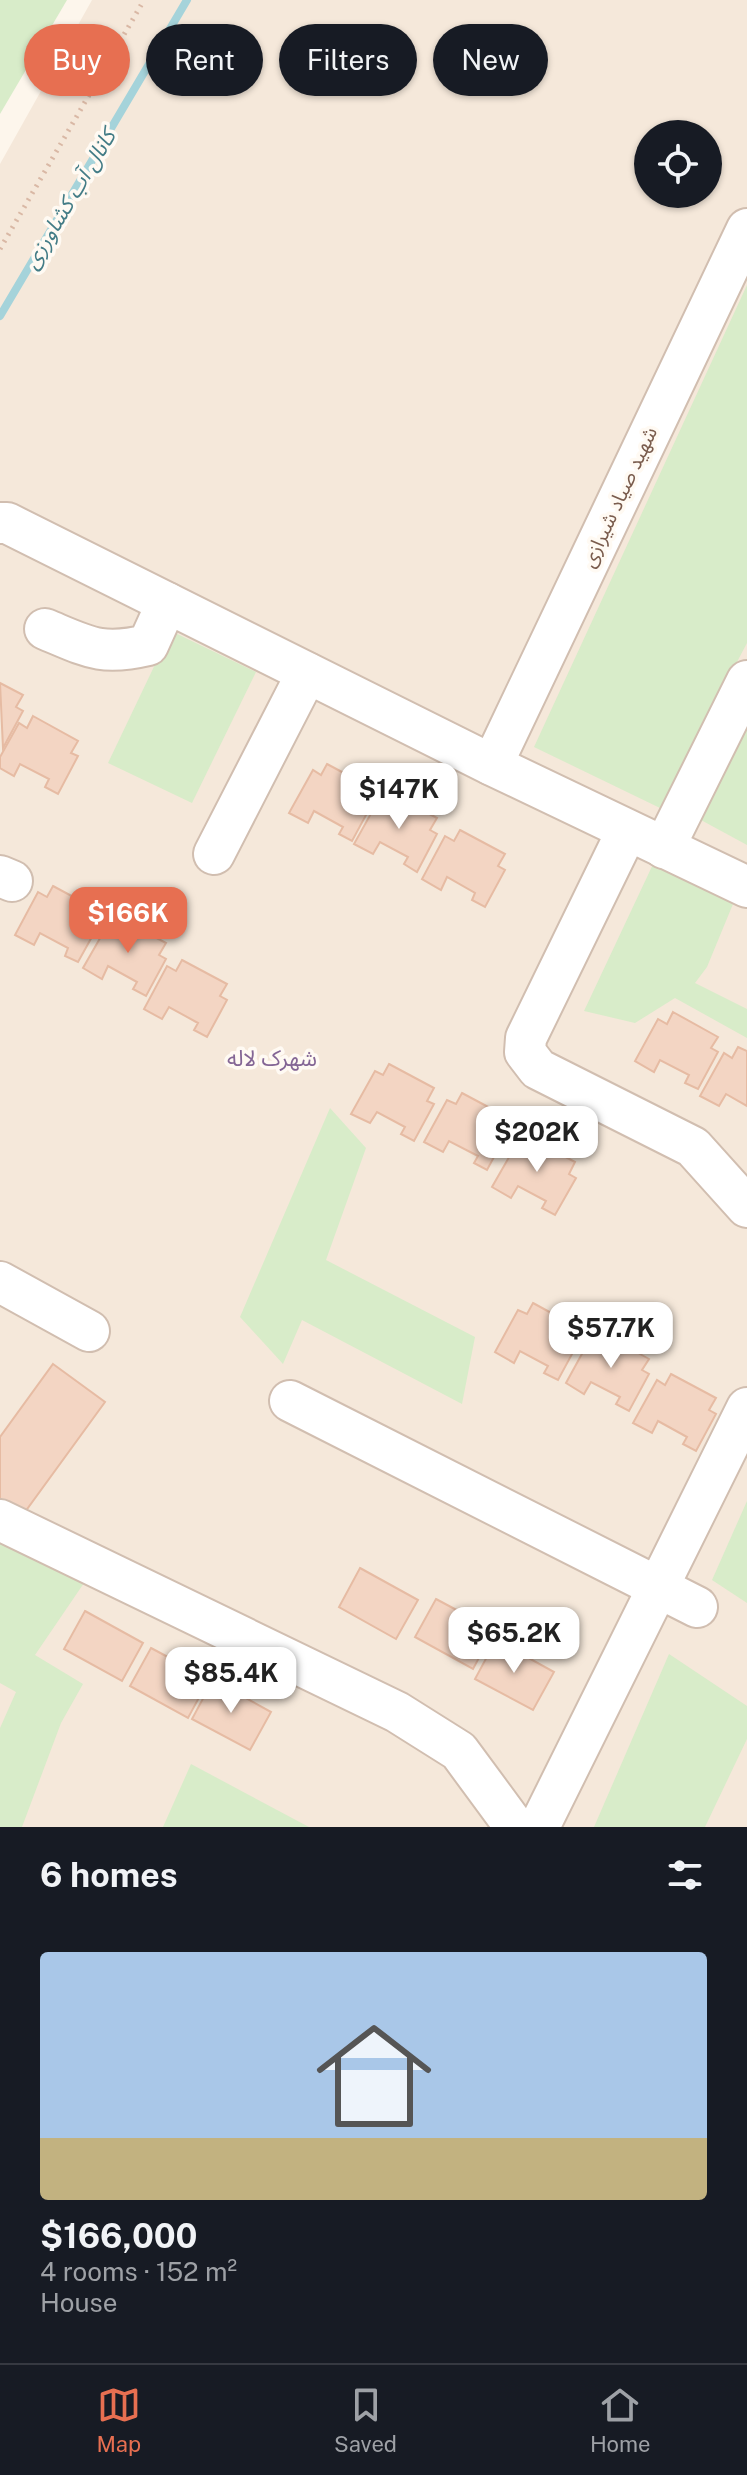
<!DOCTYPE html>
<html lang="en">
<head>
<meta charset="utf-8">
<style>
  :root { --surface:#171b24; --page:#242831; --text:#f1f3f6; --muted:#9ea1a6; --line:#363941; --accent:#e76f51 }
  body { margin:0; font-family:"Public Sans","Noto Sans Arabic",sans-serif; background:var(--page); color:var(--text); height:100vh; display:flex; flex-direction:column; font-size:30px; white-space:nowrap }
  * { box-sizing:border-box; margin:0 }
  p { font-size:26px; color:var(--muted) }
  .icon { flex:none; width:44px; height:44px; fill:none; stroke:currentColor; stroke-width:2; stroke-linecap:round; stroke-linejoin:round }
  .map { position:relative; height:1827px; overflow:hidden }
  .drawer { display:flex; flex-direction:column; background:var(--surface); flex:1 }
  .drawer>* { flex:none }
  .banner { position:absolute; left:24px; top:24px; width:700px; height:72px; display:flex; gap:16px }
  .buttons { position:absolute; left:634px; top:120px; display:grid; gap:16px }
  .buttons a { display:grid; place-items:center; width:88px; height:88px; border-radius:50%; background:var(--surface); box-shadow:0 2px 6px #0004; font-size:40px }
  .price { position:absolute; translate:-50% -68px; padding:0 18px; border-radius:16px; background:#fff; color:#222; font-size:26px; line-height:52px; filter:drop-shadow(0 2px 4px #0008) }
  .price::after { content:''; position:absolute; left:50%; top:48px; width:24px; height:18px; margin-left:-12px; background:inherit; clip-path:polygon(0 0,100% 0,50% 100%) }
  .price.selected { background:var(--accent); color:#fff }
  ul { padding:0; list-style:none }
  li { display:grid; align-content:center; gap:16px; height:424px; padding:0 40px }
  li span { display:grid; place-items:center; height:248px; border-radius:8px; color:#555 }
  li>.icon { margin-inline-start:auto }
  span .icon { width:144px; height:144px; fill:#fffc; stroke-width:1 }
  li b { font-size:34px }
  h2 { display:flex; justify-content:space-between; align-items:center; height:96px; padding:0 40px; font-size:34px }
  .pill { padding:0 28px; border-radius:36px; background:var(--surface); box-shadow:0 2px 6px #0004; font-size:28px; line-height:72px }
  .pill.selected { background:var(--accent); color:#fff }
  .menu { display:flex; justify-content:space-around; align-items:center; height:112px; border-top:2px solid var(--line); background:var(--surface); font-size:22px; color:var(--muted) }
  .menu a { display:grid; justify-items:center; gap:4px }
  .menu .selected { color:var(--accent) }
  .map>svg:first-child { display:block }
</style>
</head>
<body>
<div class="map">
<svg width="747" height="1827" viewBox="0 0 747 1827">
  <rect width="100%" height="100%" fill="#fdf6ec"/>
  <path fill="#f5e8da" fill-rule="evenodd" d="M92,0H747V1827H0V164ZM648,134H708V194H648Z"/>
  <g fill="#d8ecc9">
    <polygon points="0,0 67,0 0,114"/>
    <polygon points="747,285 747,643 660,808 534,747"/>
    <polygon points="171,631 256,672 192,803 108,763"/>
    <polygon points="747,688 747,845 688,813"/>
    <polygon points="655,860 733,904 707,967 695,983 747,1009 747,1038 675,998 635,1023 584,1011"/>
    <polygon points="330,1108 366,1148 326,1260 475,1337 462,1404 302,1320 283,1364 240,1317"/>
    <polygon points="747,1501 747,1603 712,1580"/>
    <polygon points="0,1542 84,1583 35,1655 83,1684 61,1723 22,1827 0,1827 0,1728 16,1692 0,1683"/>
    <polygon points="669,1654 747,1706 747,1739 705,1827 594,1827"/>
    <polygon points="191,1764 309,1827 163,1827"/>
  </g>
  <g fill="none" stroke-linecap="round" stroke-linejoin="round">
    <polyline stroke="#a5d3da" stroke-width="8" points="0,316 187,0"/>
  </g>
  <g fill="#f3d5c3" stroke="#e6bba3" stroke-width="2">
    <polygon points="0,683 23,695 16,707 23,711 3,748"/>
    <polygon points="33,716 78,741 71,753 78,756 58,794 45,787 49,779 20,764 14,776 0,768 0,757 19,723 27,728"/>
    <polygon points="327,764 372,788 365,800 372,804 352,841 339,834 343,827 314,811 308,823 289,813 313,770 321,775"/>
    <polygon points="392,794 437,818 430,830 437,834 417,872 404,864 408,857 380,842 373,854 354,844 378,801 386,805"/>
    <polygon points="460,830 505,854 498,866 505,870 485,907 472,900 475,893 447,877 441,890 422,879 445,836 454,841"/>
    <polygon points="53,886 98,910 91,921 98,926 78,962 65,956 68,948 40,933 34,945 15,935 38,892 47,897"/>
    <polygon points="121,919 166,943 159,955 166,959 146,996 133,989 137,982 108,966 102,979 83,968 107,926 115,930"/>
    <polygon points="182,960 227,984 220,996 227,1000 207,1037 194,1030 198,1023 169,1007 162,1019 144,1009 167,966 176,971"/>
    <polygon points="673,1012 718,1037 711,1048 718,1052 698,1089 685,1083 689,1075 660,1060 654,1072 635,1061 658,1019 667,1024"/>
    <polygon points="738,1047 747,1051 747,1106 726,1094 719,1106 700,1096 724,1053 732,1058"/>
    <polygon points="389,1064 434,1088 427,1101 434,1104 414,1141 401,1134 405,1127 377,1112 370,1123 351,1114 375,1071 383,1075"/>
    <polygon points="462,1093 507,1117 500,1129 507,1133 487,1170 474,1163 478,1156 449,1141 443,1152 424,1142 447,1100 456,1104"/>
    <polygon points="530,1138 575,1162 569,1174 576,1178 555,1215 542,1208 546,1201 518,1186 511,1198 492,1187 516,1145 524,1149"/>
    <polygon points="533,1303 577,1327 571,1339 578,1343 558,1380 544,1373 548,1366 520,1351 514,1363 495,1352 518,1310 527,1314"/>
    <polygon points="604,1334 649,1359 642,1370 649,1374 629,1411 616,1404 620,1397 591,1382 584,1394 566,1383 589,1341 598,1345"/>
    <polygon points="53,1364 105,1402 22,1516 0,1500 0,1437"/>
    <polygon points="671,1374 716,1398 709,1410 716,1414 696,1451 683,1444 687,1437 658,1421 652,1433 633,1423 657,1380 665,1385"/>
    <polygon points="360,1568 418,1600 396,1639 339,1607"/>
    <polygon points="436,1599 494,1630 473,1669 415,1637"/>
    <polygon points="85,1611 143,1643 122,1681 64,1649"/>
    <polygon points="496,1640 554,1672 533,1710 475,1679"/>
    <polygon points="151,1648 209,1679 188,1718 130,1686"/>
    <polygon points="213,1680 271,1712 250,1750 192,1719"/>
  </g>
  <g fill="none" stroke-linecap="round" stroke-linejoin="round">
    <g stroke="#d1beb0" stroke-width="44">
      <g id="minor">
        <polyline points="0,523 7,523 492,765 747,887"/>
        <path d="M45,629C88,647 101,656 148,645L167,603"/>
        <polyline points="492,765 747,229"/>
        <polyline points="627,831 526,1038 525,1052 538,1069 693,1147 747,1207"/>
        <polyline points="664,848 747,681"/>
        <polyline points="214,854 307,673"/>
        <polyline points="0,876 12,881"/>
        <polyline points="0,1282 89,1331"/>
        <polyline points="290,1401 697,1607"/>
        <polyline points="0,1520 397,1712 459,1751 515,1827"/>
        <polyline points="539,1827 747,1408"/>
      </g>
    </g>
    <polyline stroke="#d9b8a5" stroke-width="5" stroke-dasharray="2 6" stroke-linecap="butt" points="0,249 144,0"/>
    <use href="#minor" stroke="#fff" stroke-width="40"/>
  </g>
  <g text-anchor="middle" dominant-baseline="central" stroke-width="7" stroke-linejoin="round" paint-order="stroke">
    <g font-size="20" fill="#7a5c4d" stroke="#fffaf3">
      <text transform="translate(619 497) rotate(-65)">شهید صیاد شیرازی</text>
    </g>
    <g font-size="22" font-style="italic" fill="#437c86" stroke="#fffaf3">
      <text transform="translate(69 199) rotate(-59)">کانال آب کشاورزی</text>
    </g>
    <g font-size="22" fill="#846695" stroke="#fffaf3">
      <text x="272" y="1058">شهرک لاله</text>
    </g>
  </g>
</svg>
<div class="buttons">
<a><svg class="icon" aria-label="locate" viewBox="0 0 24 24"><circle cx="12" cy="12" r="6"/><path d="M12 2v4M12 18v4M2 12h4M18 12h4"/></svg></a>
</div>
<b class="price" style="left:399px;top:831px">$147K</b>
<b class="price selected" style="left:128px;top:955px">$166K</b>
<b class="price" style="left:537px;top:1174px">$202K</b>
<b class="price" style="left:611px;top:1370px">$57.7K</b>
<b class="price" style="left:514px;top:1675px">$65.2K</b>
<b class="price" style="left:231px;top:1715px">$85.4K</b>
<div class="banner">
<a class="pill selected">Buy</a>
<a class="pill">Rent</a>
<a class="pill">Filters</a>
<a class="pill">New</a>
</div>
</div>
<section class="drawer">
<h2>6 homes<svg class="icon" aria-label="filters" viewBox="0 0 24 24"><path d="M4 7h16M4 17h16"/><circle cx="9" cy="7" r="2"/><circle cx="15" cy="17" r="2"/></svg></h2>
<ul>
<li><span style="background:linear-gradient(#a9c7e8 75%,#c2b280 0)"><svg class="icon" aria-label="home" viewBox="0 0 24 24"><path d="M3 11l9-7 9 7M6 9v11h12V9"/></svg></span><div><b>$166,000</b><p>4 rooms · 152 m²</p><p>House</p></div></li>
</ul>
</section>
<nav class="menu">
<a class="selected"><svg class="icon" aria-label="map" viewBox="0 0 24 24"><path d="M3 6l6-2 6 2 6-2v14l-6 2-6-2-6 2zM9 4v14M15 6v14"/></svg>Map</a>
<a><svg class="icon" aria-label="saved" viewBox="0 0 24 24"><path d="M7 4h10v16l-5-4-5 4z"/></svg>Saved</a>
<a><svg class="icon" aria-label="home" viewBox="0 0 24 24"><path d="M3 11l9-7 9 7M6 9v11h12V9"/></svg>Home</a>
</nav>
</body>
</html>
